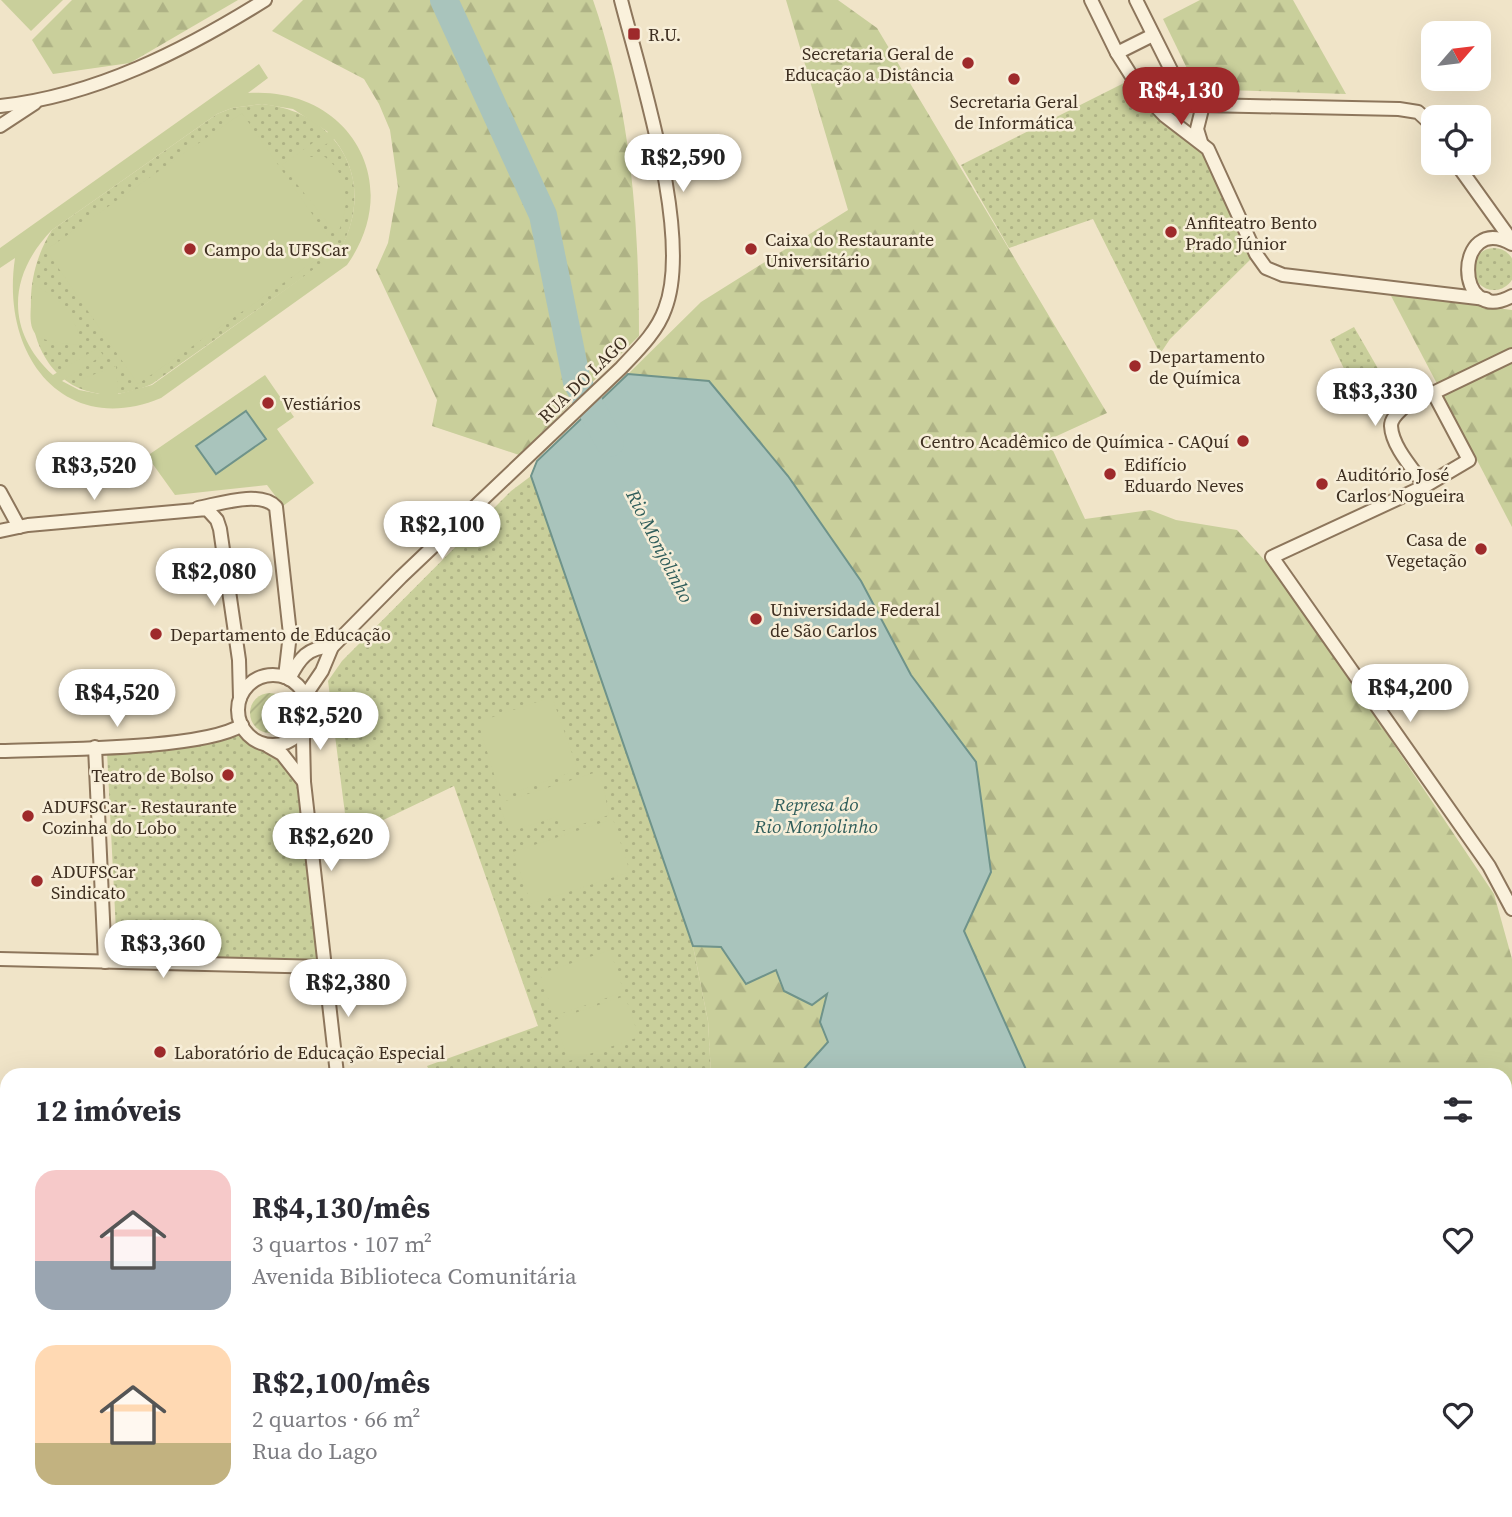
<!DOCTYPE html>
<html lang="pt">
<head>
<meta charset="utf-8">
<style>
  :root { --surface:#fff; --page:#f2f2f3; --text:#2b2b33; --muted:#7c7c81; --accent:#9e2a2b }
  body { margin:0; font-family:"Source Serif 4",serif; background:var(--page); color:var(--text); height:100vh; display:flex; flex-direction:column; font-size:26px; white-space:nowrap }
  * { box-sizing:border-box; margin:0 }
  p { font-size:23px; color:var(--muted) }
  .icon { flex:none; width:38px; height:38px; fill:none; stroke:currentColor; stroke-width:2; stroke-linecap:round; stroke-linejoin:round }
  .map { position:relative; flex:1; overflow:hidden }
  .drawer { position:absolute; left:0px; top:1068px; width:1512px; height:450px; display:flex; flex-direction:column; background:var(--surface); border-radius:21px 21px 0 0; box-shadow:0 7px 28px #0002 }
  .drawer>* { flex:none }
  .needle { width:46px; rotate:62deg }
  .controls { position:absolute; left:1421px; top:21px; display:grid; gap:14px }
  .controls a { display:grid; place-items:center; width:70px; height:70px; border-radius:14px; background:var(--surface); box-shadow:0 7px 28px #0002; font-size:35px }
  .price { position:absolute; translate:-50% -60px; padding:0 16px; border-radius:24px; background:#fff; color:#222; font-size:23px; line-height:46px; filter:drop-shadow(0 2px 4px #0008) }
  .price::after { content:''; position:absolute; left:50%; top:42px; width:21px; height:16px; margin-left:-10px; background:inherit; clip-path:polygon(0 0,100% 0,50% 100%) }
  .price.current { background:var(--accent); color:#fff }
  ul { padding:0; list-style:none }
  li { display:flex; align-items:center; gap:21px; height:175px; padding:0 35px }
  li span { display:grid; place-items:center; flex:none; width:196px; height:140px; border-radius:21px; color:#555 }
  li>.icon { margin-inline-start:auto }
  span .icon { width:84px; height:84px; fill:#fffc; stroke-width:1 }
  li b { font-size:30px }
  h2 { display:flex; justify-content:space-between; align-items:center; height:84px; padding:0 35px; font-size:30px }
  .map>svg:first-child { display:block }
</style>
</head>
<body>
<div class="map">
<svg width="1512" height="1517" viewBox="0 0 1512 1517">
  <defs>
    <pattern id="grass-dots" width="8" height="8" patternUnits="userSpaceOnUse" patternTransform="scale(1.75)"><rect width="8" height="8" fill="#c9cf9b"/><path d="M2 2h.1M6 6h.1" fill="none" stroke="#aeb285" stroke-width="1.8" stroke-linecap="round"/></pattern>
    <pattern id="forest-firs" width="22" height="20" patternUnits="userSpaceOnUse" patternTransform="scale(1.75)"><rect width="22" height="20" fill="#c9cf9b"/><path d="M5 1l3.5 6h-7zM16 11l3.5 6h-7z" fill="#aeb285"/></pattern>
    <pattern id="garden-furrows" width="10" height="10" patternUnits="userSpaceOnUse" patternTransform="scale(1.75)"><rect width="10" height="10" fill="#c9cf9b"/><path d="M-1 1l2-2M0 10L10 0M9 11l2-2" fill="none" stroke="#aeb285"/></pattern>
  </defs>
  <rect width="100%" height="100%" fill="#f0e4c8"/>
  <g fill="url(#grass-dots)">
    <polygon points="1126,82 1201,142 1256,254 1170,339 1160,354 1093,219 1009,248 961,165"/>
    <path d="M262,104C340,112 378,183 339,252L152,384C48,429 0,312 52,230L217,114L232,108Z"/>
    <circle cx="1494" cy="269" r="21"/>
    <polygon points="1354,327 1384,379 1356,393 1330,340"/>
    <polygon points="531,476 693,946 708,1021 711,1074 431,1074 427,1066 538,1026 454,786 348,837 328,681 342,661 511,491"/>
    <polygon points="231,735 254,736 267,742 299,777 323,964 117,951 107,752"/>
    <polygon points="1512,1442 1512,1517 1286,1517 1295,1510 1505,1510 1505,1444"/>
  </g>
  <g fill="url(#forest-firs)">
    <polygon points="72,0 238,0 130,63 53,74 32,40"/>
    <path d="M303,0H593C631,109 639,222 639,336L519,455L432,426L437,400L376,270L388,243L398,187L390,130L379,104L364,79L272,31Z"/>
    <polygon points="786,0 838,0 877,28 1107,413 1048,440 1085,519 1150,510 1176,520 1237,530 1287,585 1494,894 1512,959 1512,1418 1505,1421 1505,1074 1028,1074 964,931 991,872 976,762 911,675 861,581 788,476 709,381 628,374 701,302 848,210"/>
    <polygon points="1200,0 1293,0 1346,94 1197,89 1163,19"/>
    <polygon points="1390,294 1512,310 1512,527"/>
    <polygon points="693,946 721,947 746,984 777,970 827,993 820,1022 828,1042 803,1071 830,1071 836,1074 711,1074 708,1021"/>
    <polygon points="0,1312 7,1316 7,1510 332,1510 342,1517 0,1517"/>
    <polygon points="776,1510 1267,1510 1257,1517 776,1517"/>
  </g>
  <circle fill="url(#garden-furrows)" cx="270" cy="713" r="20"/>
  <g fill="#c9cf9b" fill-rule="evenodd">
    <polygon points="1,0 63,0 31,31"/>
    <path d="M259,64L268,78L248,93C348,86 406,182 347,265L161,398C65,438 0,357 15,258L0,268V248ZM262,104L293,109L328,132L282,165L337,235C350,208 350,175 325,157H306L334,139C361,173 360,215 339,251L152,385L118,394L116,366L82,379V386L100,394L79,390L62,381L103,355L98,348L53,375C5,331 8,275 52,230L217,114L232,108Z"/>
    <polygon points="242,113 335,247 138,384 46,250"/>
    <path d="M33,285C61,297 76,316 81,345C28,340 27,338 33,285Z"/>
    <polygon points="265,375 294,417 277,429 314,483 283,506 267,485 175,495 147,456"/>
    <polygon points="552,697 578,770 501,797 478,722"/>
    <polygon points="600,771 609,815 562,831 556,817 509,832 499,803"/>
    <polygon points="613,819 630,872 531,904 513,852"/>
    <polygon points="610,950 624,992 554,1016 540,974"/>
    <polygon points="625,996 639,1037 569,1061 554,1020"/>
  </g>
  <g fill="#a9c4bc" stroke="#6f938a" stroke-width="2">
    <polygon points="628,374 709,381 788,476 861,581 911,675 976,762 991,872 964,931 1028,1074 836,1074 830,1071 802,1071 828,1042 820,1022 827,994 812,1005 784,991 776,970 746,984 721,947 693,946 531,476 537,461"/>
    <polygon points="246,411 266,439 216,474 196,446"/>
  </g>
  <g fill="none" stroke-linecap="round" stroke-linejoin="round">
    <polyline stroke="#6f938a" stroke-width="4.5" points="839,1517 842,1510"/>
    <g stroke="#a9c4bc" stroke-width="28">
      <polyline points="444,0 543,215 577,382 610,443"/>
      <polyline points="1138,1510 1141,1517"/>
    </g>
    <g stroke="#8d765c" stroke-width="16">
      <g id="street">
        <polyline points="1091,0 1117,53 1141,91 1165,116 1208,149 1256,254 1266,268 1283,275 1486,299"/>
        <polyline points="1136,0 1180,88 1203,105 1399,109 1418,112 1433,126"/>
        <polyline points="1117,53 1153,35"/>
        <path d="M0,106C95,96 185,50 265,0"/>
        <polyline points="0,126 35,103"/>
        <polyline points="1201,142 1197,129 1203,105"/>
        <polyline points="1456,163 1512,241"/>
        <path d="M1512,244C1454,211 1453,328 1512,296"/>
        <polyline points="1434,394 1469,460 1425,486 1272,557 1489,866 1512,909"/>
        <path d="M1425,486C1414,470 1392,447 1391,426C1391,418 1399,412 1404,407L1512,355"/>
        <polyline points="0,492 19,527"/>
        <path d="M198,508C219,504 260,490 276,507L290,634L285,677"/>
        <polyline points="0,531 28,525 207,509 217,520 220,529 239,660 240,698"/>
        <circle cx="273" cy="710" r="35"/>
        <path d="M289,679C299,659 308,646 332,647"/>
        <path d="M305,696L322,671L332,647L401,577L621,368C637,351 657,332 665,309C693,237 640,75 621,0"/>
        <polyline points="306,721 303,739 304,782 337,1074"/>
        <polyline points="268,746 282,754 304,782"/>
        <polyline points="95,747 105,962"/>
        <path d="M0,751C52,749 203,750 242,725"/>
        <polyline points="0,959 327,967"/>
        <polyline points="1505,1439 1512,1436"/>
      </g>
    </g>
    <g stroke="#6f573f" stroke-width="21">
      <g id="secondary">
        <polyline points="0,1290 7,1294"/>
        <polyline points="357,1510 367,1517"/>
        <polyline points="382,1510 392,1517"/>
      </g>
    </g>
    <use href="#street" stroke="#faf1dc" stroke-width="12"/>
    <use href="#secondary" stroke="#faf1dc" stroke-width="18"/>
  </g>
  <g fill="#9e2a2b" stroke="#f7eed8" stroke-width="2.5">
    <rect x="627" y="27" width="14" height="14" rx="3.5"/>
    <circle cx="968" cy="63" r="7"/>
    <circle cx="1014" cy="79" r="7"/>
    <circle cx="1171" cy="232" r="7"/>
    <circle cx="190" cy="249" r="7"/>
    <circle cx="751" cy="249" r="7"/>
    <circle cx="1135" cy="366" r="7"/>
    <circle cx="268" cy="403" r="7"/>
    <circle cx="1243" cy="441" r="7"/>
    <circle cx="1110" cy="474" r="7"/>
    <circle cx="1322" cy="484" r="7"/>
    <circle cx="1481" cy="549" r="7"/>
    <circle cx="756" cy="619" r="7"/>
    <circle cx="156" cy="634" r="7"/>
    <circle cx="228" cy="775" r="7"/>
    <circle cx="28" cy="816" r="7"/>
    <circle cx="37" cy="881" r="7"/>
    <circle cx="160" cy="1052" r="7"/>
  </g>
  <g text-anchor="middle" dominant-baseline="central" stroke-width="5" stroke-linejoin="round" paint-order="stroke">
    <g font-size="18" fill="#3d2e20" stroke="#f7eed8" text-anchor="start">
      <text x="648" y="34">R.U.</text>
      <text x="954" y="53" text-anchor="end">Secretaria Geral de<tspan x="954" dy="21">Educação a Distância</tspan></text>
      <text x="1014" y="101" text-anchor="middle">Secretaria Geral<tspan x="1014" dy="21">de Informática</tspan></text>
      <text x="1185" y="222">Anfiteatro Bento<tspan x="1185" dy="21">Prado Júnior</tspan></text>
      <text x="765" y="239">Caixa do Restaurante<tspan x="765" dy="21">Universitário</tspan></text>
      <text x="204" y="249">Campo da UFSCar</text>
      <text x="1149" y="356">Departamento<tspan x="1149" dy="21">de Química</tspan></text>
      <text x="282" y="403">Vestiários</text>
      <text x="1229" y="441" text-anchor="end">Centro Acadêmico de Química - CAQuí</text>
      <text x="1124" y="464">Edifício<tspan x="1124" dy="21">Eduardo Neves</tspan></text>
      <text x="1336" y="474">Auditório José<tspan x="1336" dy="21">Carlos Nogueira</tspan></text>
      <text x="1467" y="539" text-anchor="end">Casa de<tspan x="1467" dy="21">Vegetação</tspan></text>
      <text x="770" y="609">Universidade Federal<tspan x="770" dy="21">de São Carlos</tspan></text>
      <text x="170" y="634">Departamento de Educação</text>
      <text x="214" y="775" text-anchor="end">Teatro de Bolso</text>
      <text x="42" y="806">ADUFSCar - Restaurante<tspan x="42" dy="21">Cozinha do Lobo</tspan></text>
      <text x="51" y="871">ADUFSCar<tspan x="51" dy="21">Sindicato</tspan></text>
      <text x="174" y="1052">Laboratório de Educação Especial</text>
    </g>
    <g font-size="18" fill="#3d2e20" stroke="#f7eed8">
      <text transform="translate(583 379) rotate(-44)">RUA DO LAGO</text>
    </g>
    <g font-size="19" font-style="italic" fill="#2f5d5a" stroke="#f7eed8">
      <text transform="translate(660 546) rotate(63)">Rio Monjolinho</text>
      <text x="816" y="804">Represa do<tspan x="816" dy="22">Rio Monjolinho</tspan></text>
    </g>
  </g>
</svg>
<div class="controls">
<a><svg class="needle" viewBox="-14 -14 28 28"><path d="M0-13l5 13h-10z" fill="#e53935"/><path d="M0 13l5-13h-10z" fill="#7c7c81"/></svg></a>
<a><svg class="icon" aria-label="locate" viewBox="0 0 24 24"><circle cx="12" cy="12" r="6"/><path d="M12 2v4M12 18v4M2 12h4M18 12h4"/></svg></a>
</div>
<b class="price current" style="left:1181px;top:127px">R$4,130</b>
<b class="price" style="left:683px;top:194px">R$2,590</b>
<b class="price" style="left:1375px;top:428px">R$3,330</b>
<b class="price" style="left:94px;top:502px">R$3,520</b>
<b class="price" style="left:442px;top:561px">R$2,100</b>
<b class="price" style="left:214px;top:608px">R$2,080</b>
<b class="price" style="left:1410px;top:724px">R$4,200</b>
<b class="price" style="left:117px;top:729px">R$4,520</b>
<b class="price" style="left:320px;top:752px">R$2,520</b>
<b class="price" style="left:331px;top:873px">R$2,620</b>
<b class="price" style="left:163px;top:980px">R$3,360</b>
<b class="price" style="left:348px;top:1019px">R$2,380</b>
<section class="drawer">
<h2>12 imóveis<svg class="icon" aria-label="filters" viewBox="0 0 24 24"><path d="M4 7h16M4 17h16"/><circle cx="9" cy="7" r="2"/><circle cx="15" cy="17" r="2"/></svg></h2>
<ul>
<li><span style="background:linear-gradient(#f6c9c9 65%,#9aa5b1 0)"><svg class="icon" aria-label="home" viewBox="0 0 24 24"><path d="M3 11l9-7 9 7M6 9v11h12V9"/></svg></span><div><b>R$4,130/mês</b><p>3 quartos · 107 m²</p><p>Avenida Biblioteca Comunitária</p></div><svg class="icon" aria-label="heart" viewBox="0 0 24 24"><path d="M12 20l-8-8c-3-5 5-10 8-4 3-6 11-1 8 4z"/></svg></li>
<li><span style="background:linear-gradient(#ffd9b3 70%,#c2b280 0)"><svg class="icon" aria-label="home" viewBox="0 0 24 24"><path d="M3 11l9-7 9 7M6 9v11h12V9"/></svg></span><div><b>R$2,100/mês</b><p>2 quartos · 66 m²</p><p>Rua do Lago</p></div><svg class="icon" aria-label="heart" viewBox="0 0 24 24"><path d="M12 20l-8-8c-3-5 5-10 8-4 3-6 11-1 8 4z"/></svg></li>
</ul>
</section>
</div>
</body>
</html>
